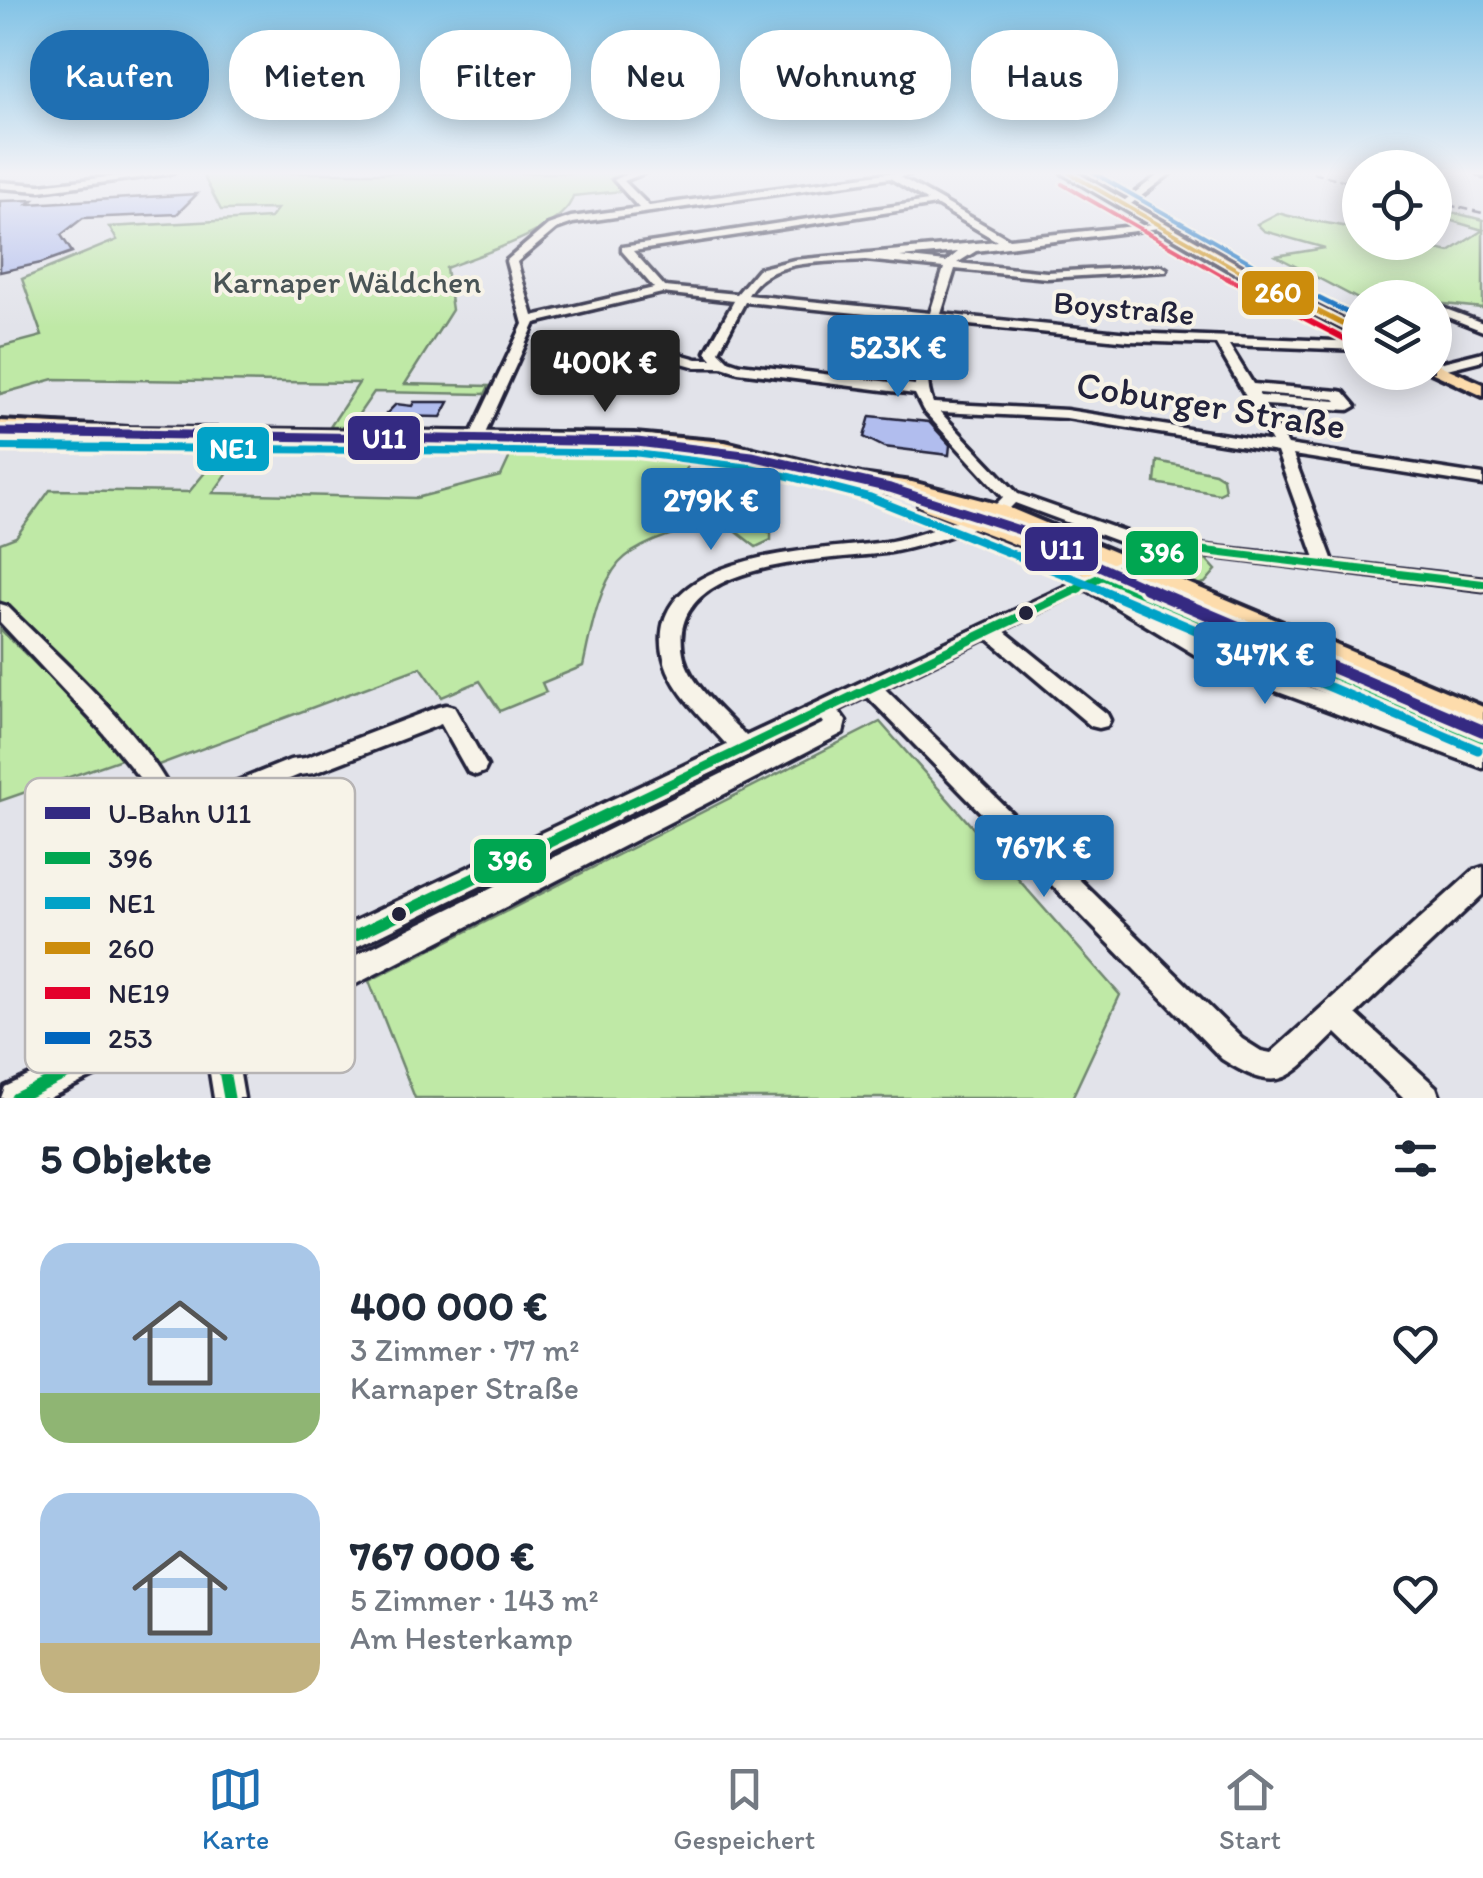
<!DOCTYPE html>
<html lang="de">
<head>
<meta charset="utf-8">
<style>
  :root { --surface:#fff; --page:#f6f6f7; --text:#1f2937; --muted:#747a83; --line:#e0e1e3; --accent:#1f6fb2 }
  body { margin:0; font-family:Itim,sans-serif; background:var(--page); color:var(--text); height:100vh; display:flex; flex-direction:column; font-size:38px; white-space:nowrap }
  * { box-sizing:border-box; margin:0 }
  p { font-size:32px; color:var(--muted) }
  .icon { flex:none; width:55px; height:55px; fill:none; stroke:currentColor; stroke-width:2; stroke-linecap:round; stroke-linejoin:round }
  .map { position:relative; height:1098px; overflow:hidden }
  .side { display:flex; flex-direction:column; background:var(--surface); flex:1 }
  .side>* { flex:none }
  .banner { position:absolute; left:30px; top:30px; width:1425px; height:90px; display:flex; gap:20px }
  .tools { position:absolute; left:1342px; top:150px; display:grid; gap:20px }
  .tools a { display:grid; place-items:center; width:110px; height:110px; border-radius:50%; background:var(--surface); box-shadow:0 5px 25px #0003; font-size:50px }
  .price { position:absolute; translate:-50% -85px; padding:0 22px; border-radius:10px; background:var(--accent); color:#fff; font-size:32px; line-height:65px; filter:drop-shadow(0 2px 5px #0008) }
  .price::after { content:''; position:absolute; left:50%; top:60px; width:30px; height:22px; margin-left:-15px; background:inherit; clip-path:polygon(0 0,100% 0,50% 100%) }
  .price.selected { background:#222; color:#fff }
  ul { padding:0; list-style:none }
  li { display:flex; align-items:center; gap:30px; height:250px; padding:0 40px }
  li span { display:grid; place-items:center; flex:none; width:280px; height:200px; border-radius:30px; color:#555 }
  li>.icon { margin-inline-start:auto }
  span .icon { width:120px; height:120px; fill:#fffc; stroke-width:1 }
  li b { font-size:42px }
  h2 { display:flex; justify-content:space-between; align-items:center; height:120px; padding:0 40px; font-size:42px }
  .pill { padding:0 35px; border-radius:40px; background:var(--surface); box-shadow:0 5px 25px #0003; font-size:35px; line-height:90px }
  .pill.selected { background:var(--accent); color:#fff }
  .dock { display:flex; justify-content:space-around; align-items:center; height:140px; border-top:2px solid var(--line); background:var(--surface); font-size:28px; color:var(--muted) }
  .dock a { display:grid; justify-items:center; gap:5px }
  .dock .selected { color:var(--accent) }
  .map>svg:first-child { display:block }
</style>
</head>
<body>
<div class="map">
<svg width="1483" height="1098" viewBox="0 0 1483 1098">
  <rect width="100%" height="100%" fill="#e2e3ea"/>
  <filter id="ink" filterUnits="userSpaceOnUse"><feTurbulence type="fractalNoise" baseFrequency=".01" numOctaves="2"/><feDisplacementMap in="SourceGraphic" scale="20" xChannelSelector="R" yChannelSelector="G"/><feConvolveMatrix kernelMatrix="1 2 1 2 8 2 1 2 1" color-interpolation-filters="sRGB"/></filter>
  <g filter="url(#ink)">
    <g fill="#bfe9a6" stroke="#708670" stroke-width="2.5">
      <path d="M202,173H628L610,179L622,191L573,196C565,230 478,255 446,268L452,310L405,384L489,386L485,394L374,392L350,427H330L359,383L54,379L0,394V347L42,336L22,279L117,240L109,227L270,218L277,209L221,210Z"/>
      <path d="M1435,208L1483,220V308L1435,303V298L1360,300L1276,256L1325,248L1264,231L1257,224L1278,213C1307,222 1331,222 1360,230V242L1410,243L1449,252L1483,230L1435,216Z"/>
      <path d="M518,439L701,445L674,489L771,533V540L756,547L720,519C690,530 641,539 619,563C598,587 590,635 583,666L542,683L546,692L500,711L480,681L442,697L421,667L153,767L23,622L0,603V543L16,537L50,490L189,492L230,442L249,443L213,493L416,498L501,476Z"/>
      <polygon points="1157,461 1215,473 1223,478 1225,491 1219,494 1155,483"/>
      <polygon points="1206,559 1216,570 1205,583 1197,585 1170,571 1169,566 1177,560"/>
      <polygon points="1185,623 1351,692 1344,705 1316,690 1246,661 1179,626"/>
      <polygon points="0,629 130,756 0,801"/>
      <polygon points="880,722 1120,995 1072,1098 415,1098 369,981"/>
    </g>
    <g fill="#b1bdee" stroke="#22223b" stroke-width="2.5">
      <polygon points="197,194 177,214 83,218 61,235 72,252 41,263 0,272 0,201 33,200 28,204"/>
      <polygon points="414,402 449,402 441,417 384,416 396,404 412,406"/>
      <polygon points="870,416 929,422 950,445 949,455 884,447 864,437"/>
    </g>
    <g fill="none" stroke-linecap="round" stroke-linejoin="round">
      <g stroke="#22223b" stroke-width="7">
        <g id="minor">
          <polygon points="142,173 173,173 40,191 0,188 0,182 40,185"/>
          <path d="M630,173H644L624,181L649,206L887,173H914L900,177L1009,239L1163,223L1164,225L1159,228L976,251L957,263L1047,272L1162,266L1167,269L1166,271L1047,278L955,269L941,314L1129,333L1360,342V350L1229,345L1253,384L1339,391L1344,392L1356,406L1349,410L1265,405L1288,445L1483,475V485L1293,455L1333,561L1483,578V590L1189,554L1154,558L1102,582L1236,661L1483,750V768L1222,671L1086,589L1003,630L1107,714L1110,720L1107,726L1099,728L1091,726L987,638L884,688L1242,1039L1261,1051L1271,1053L1474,870L1483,867V894L1356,1014L1436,1087L1440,1098H1403L1336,1033C1289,1077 1283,1098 1222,1059L867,696L838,710L846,721L843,733L319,1003L309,1007L292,999L286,982L229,1010L244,1098H214L202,1023L49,1098H1L5,1087L198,996L186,916L160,818L147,787L100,729L0,622V604L7,606C63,663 145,732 178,805L290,760L305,758L438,707L446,705L454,707L487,766L484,772L476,775L468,772L441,724L314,773L299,775L185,823L212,916L224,983L727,745C706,721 671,691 664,658C640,550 819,551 886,542C917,537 945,524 975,516L983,521L981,525C950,536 918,548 885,553C824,561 660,559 684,658C691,685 727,716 746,736L1139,552L1120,542L1015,503L1003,515H991L989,511L1003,497L923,410L915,394L738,372L722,367H696L664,358L663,355L669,351L697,359H712L706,352L734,301L662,293L535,323L483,438L476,442L471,441L469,438L523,324L506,261L548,225L571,217L639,208L614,180ZM890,178L928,201L622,247V251L654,288L533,316L517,262L556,229L573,223ZM936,205L997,241L794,260L758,269L737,294L665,287L633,251ZM958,252L946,262L900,257ZM865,260L944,268L930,313L748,295C768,257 827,263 865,260ZM745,302L927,320L917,357L915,385L740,364L728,360L719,351ZM939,322L1129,341L1216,344L1272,442L1066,410L933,403C922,378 932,347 939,322ZM1258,393L1335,399L1337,401L1260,396ZM940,412L1066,418L1277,452L1315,558L1189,544L1156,547L1132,534L1018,494ZM821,719L824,723L312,977L309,970Z"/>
          <polygon points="1161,173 1171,173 1127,207 1121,207 1121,203"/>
          <polygon points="1478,173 1483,173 1483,177"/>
          <polygon points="1435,305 1483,323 1483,331 1435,312"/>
          <polygon points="1483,352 1483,360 1435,372 1435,364"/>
        </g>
      </g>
      <g stroke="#22223b" stroke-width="8">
        <g id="major">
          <polygon points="1063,173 1077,173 1284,290 1360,327 1360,338 1274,296"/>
          <polygon points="1435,363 1483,384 1483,396 1431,372 1435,372"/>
          <path d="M0,421L130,428L634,434L725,442L861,475L912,482L1005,506L1483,707V749L1007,541L923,509L919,505L929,499L861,487L725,454L634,446L130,440L0,433ZM947,504L989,516L1146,583Z"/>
        </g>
      </g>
      <use href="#minor" fill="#f7f3e8" fill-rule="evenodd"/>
      <use href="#major" fill="#fddcac" fill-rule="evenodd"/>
      <g stroke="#22223b" stroke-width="2.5" stroke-dasharray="9 4" stroke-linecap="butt">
        <polyline points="1313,173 1360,184"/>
        <polyline points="1435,202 1483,213"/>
      </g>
      <g stroke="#f7f3e8" stroke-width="15">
        <g id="bus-1-far2">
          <polyline points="1102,576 1136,590"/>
          <polyline points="1073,590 1147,555 1189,549 1483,584"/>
        </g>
      </g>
      <g stroke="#f7f3e8" stroke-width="16">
        <g id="bus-1-far1">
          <polyline points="1130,588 1483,738"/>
          <polyline points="609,813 1079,588"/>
        </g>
      </g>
      <g stroke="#f7f3e8" stroke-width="19">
        <g id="bus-1">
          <polyline points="212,1004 229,1098"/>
          <polyline points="16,1098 614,811"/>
        </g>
      </g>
      <g stroke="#f7f3e8" stroke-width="15">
        <polyline id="bus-2-far1" points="0,447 633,452 753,467 869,497 1103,590"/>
      </g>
      <g stroke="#f7f3e8" stroke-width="16">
        <polyline id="bus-2" points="1097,588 1478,750"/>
      </g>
      <g stroke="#f7f3e8" stroke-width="8">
        <polyline id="bus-3-far1" points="1069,173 1257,281"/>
      </g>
      <g stroke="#f7f3e8" stroke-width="10">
        <polyline id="bus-3" points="1253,278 1360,333"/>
      </g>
      <g stroke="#f7f3e8" stroke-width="8">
        <polyline id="bus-4-far1" points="1062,184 1232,281"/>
      </g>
      <g stroke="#f7f3e8" stroke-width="10">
        <polyline id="bus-4" points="1227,278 1354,344"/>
      </g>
      <g stroke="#f7f3e8" stroke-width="8">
        <polyline id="bus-5-far1" points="1094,173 1283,281"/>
      </g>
      <g stroke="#f7f3e8" stroke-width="10">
        <polyline id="bus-5" points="1278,278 1360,319"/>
      </g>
      <use href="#bus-1-far2" stroke="#00a651" stroke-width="8"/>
      <use href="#bus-1-far1" stroke="#00a651" stroke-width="9"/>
      <use href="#bus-1" stroke="#00a651" stroke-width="11"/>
      <use href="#bus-2-far1" stroke="#02a2c7" stroke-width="8"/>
      <use href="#bus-2" stroke="#02a2c7" stroke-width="9"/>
      <use href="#bus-3-far1" stroke="#cc8c0c" stroke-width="4"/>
      <use href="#bus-3" stroke="#cc8c0c" stroke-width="5"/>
      <use href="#bus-4-far1" stroke="#e4002b" stroke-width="4"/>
      <use href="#bus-4" stroke="#e4002b" stroke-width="5"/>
      <use href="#bus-5-far1" stroke="#0065bd" stroke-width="4"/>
      <use href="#bus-5" stroke="#0065bd" stroke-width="5"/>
      <g stroke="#f7f3e8" stroke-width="16">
        <polyline id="metro-1-far1" points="0,432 637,442 752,456 890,488 1019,530 1152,590"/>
      </g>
      <g stroke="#f7f3e8" stroke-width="20">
        <polyline id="metro-1" points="1146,588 1483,731"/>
      </g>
      <use href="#metro-1-far1" stroke="#342a82" stroke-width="9"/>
      <use href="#metro-1" stroke="#342a82" stroke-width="12"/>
    </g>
  </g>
  <linearGradient id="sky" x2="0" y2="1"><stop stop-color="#82c3e6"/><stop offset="0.53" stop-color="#f2f2f6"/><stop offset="1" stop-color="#f2f2f6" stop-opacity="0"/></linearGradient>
  <rect width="1483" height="327" fill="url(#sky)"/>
  <g fill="#22223b" stroke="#f7f3e8" stroke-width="4">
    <circle cx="1026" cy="613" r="9"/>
    <circle cx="399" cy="914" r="9"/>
  </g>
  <g text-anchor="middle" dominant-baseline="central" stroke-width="8" stroke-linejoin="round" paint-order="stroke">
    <g font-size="32" fill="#495456" stroke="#f7f3e8">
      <text x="347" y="282">Karnaper Wäldchen</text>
    </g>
    <g font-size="32" fill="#22223b" stroke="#f7f3e8">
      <text transform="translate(1124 308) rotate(5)">Boystraße</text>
    </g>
    <g font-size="38" fill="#22223b" stroke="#f7f3e8">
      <text transform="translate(1211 405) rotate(9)">Coburger Straße</text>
    </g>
  </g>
  <rect x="25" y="778" width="330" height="295" rx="15" fill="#f7f3e8" stroke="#b7b4b4" stroke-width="2.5"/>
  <rect x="45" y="807" width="45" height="12" fill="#342a82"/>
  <rect x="45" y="852" width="45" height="12" fill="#00a651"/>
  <rect x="45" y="897" width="45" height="12" fill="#02a2c7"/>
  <rect x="45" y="942" width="45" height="12" fill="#cc8c0c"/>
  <rect x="45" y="987" width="45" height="12" fill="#e4002b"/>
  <rect x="45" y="1032" width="45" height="12" fill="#0065bd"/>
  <g font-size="28" fill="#22223b">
    <text x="108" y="823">U-Bahn U11</text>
    <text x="108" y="868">396</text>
    <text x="108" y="913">NE1</text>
    <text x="108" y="958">260</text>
    <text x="108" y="1003">NE19</text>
    <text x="108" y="1048">253</text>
  </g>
  <g stroke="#f7f3e8" stroke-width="4">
    <rect x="1240" y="269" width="76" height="48" rx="10" fill="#cc8c0c"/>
    <rect x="346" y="414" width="76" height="48" rx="10" fill="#342a82"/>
    <rect x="195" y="425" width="76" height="48" rx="10" fill="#02a2c7"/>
    <rect x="1023" y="525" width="77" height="48" rx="10" fill="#342a82"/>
    <rect x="1124" y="529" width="76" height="48" rx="10" fill="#00a651"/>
    <rect x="472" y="837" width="76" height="48" rx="10" fill="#00a651"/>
  </g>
  <g font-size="28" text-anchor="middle" font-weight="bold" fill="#fff">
    <text x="1278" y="302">260</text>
    <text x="384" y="448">U11</text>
    <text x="233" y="458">NE1</text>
    <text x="1062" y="559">U11</text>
    <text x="1162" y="562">396</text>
    <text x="510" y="870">396</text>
  </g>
</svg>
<div class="tools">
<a><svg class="icon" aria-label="locate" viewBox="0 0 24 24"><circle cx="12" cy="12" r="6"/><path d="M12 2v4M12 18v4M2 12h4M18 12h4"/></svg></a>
<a><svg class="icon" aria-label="layers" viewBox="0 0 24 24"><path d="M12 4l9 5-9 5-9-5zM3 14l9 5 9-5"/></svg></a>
</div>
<b class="price" style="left:898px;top:400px">523K €</b>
<b class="price selected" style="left:605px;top:415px">400K €</b>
<b class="price" style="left:711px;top:553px">279K €</b>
<b class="price" style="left:1265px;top:707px">347K €</b>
<b class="price" style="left:1044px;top:900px">767K €</b>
<div class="banner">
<a class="pill selected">Kaufen</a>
<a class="pill">Mieten</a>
<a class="pill">Filter</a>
<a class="pill">Neu</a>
<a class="pill">Wohnung</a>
<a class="pill">Haus</a>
</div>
</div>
<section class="side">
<h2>5 Objekte<svg class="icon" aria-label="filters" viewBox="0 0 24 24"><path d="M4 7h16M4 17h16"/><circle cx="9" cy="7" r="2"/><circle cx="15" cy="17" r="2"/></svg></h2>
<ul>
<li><span style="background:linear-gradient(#a9c7e8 75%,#8fb573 0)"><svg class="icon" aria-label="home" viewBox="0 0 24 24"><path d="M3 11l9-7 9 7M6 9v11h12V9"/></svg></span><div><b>400 000 €</b><p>3 Zimmer · 77 m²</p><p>Karnaper Straße</p></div><svg class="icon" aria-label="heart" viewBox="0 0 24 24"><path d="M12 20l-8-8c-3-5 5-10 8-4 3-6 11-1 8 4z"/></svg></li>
<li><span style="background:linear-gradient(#a9c7e8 75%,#c2b280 0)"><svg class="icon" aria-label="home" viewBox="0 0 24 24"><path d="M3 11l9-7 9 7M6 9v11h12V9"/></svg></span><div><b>767 000 €</b><p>5 Zimmer · 143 m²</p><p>Am Hesterkamp</p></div><svg class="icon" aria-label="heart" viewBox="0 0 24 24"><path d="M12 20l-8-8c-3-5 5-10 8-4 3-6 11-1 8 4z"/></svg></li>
</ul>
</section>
<nav class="dock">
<a class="selected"><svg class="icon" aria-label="map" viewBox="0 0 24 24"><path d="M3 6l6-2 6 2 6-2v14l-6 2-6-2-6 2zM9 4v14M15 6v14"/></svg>Karte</a>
<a><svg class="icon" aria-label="saved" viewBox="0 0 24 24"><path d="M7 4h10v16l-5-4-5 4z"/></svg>Gespeichert</a>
<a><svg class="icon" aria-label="home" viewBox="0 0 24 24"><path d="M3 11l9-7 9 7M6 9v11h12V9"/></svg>Start</a>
</nav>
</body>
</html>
